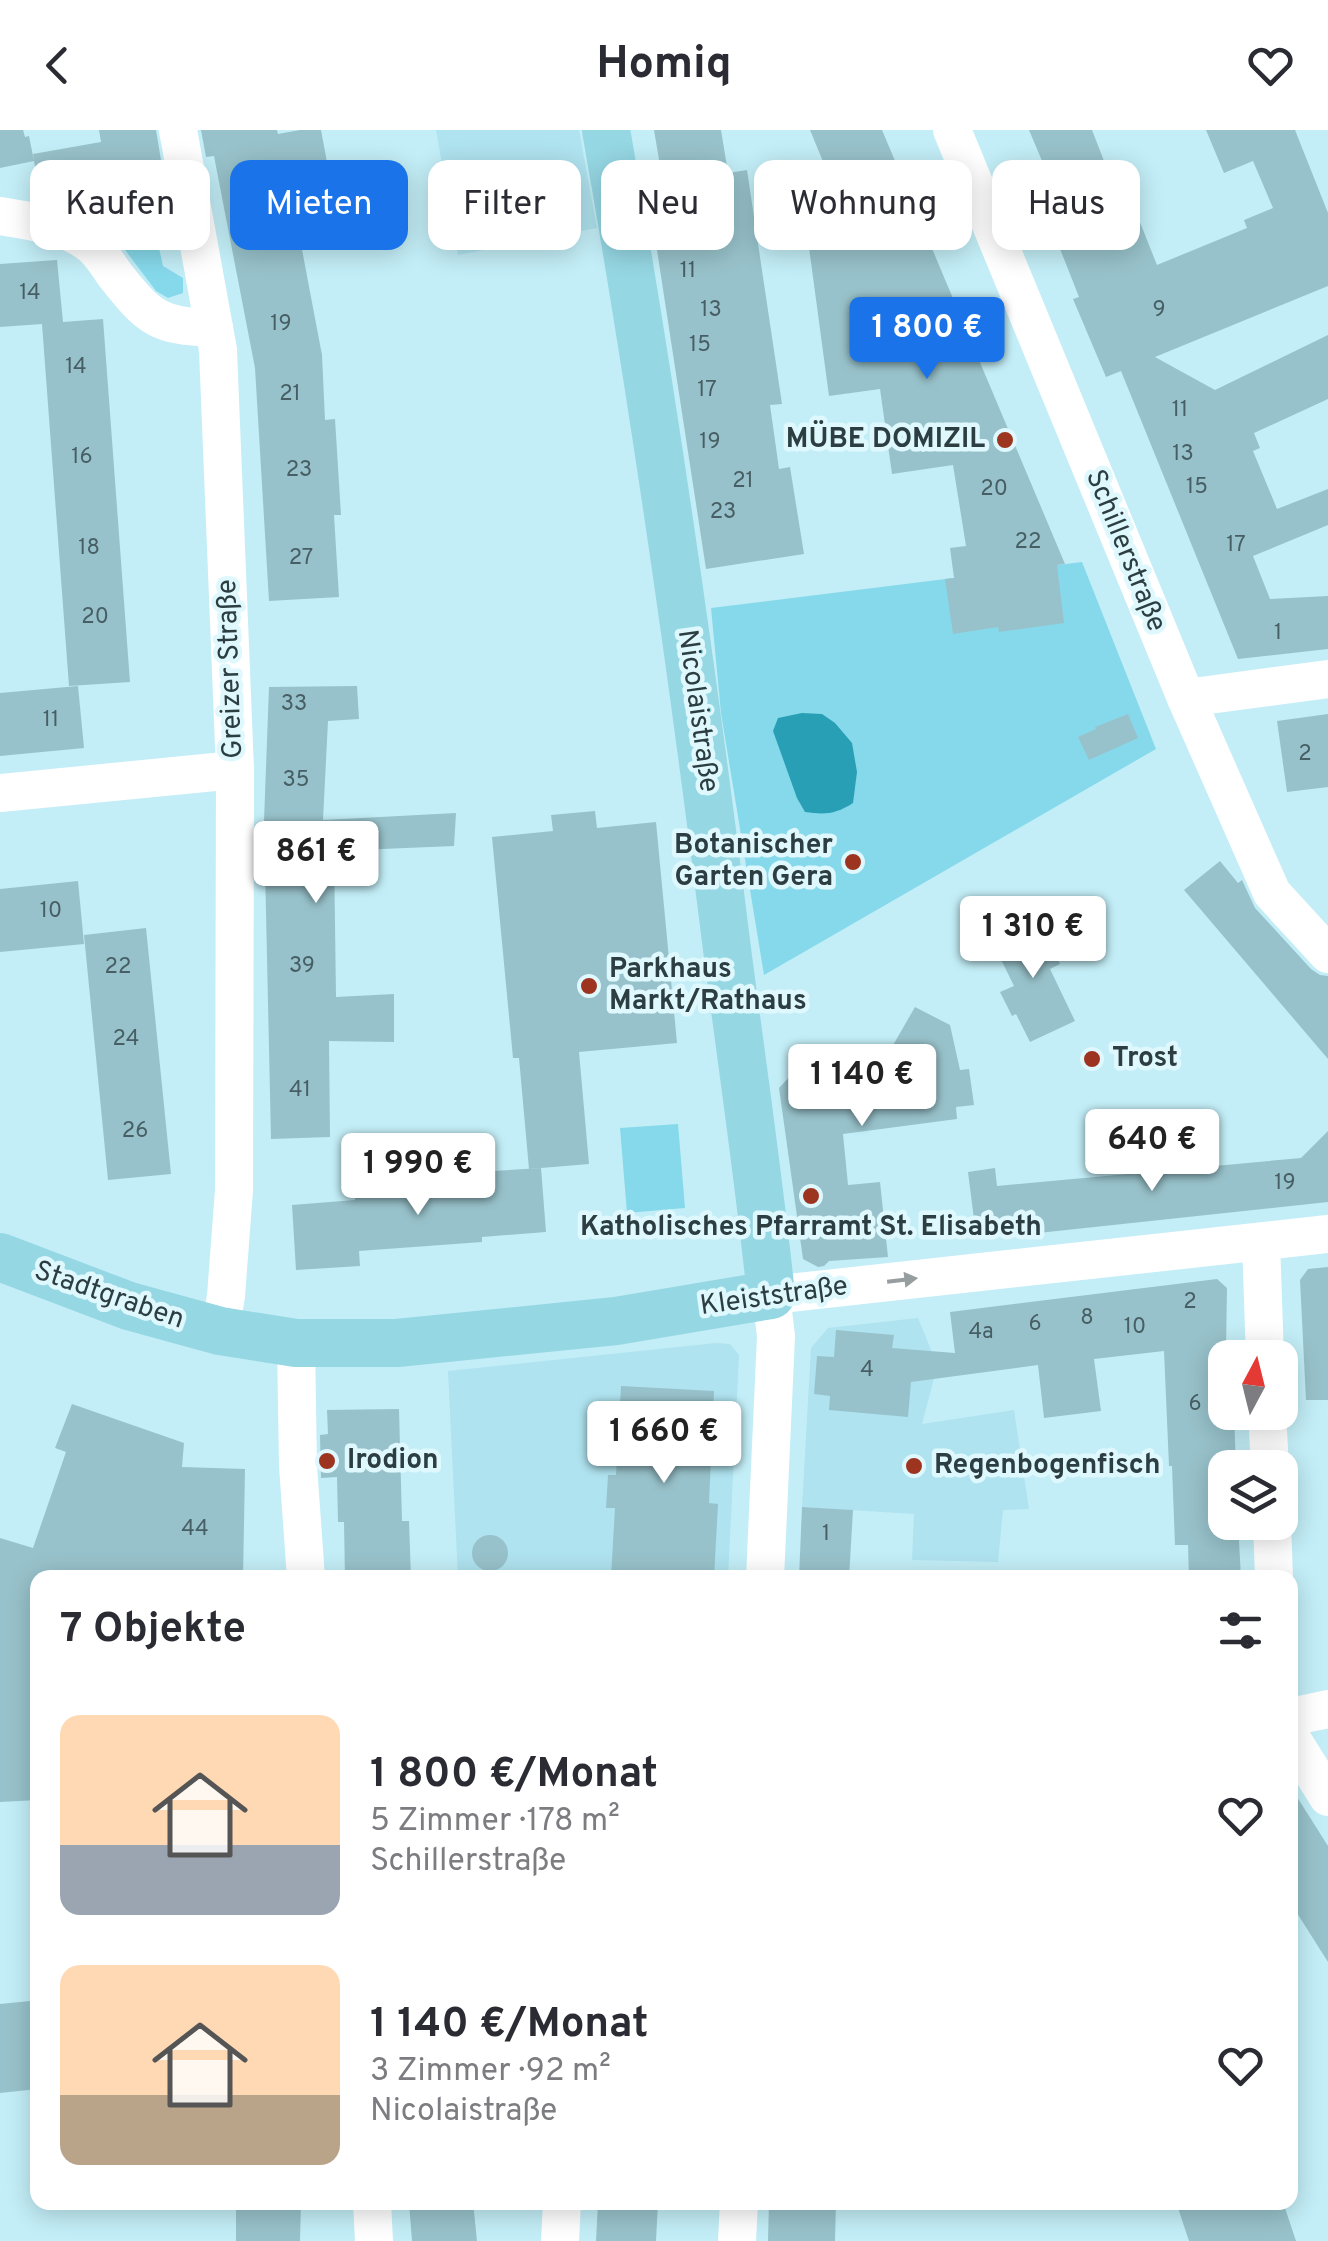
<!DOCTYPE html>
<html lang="de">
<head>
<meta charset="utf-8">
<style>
  :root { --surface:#fff; --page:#f7f7f7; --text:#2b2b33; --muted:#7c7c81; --accent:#1a73e8 }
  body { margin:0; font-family:Overpass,sans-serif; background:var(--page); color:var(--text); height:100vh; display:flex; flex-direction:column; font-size:38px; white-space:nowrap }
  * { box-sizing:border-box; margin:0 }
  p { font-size:32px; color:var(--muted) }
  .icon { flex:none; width:55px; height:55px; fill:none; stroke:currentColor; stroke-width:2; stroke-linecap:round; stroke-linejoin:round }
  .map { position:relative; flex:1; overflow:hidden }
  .panel { position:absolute; left:30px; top:1440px; width:1268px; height:640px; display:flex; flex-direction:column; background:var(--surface); border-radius:20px; box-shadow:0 5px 25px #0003 }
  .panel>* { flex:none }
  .top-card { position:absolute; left:30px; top:30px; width:1270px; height:90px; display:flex; gap:20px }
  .needle { width:65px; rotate:7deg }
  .buttons { position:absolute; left:1208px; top:1210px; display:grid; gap:20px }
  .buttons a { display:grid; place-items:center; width:90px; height:90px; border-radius:20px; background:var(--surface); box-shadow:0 5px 25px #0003; font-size:50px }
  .price { position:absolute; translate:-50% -85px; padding:0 22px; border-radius:10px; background:#fff; color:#222; font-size:32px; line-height:65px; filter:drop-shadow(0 2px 5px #0008) }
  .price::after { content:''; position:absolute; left:50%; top:60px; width:30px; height:22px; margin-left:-15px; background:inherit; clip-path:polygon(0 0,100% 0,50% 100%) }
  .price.selected { background:var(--accent); color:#fff }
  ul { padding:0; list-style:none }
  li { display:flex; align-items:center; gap:30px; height:250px; padding:0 30px }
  li span { display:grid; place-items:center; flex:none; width:280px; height:200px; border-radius:20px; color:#555 }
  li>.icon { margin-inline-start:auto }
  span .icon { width:120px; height:120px; fill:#fffc; stroke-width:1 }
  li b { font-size:42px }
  h2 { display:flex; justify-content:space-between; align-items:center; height:120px; padding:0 30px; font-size:42px }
  .chip { padding:0 35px; border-radius:20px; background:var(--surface); box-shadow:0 5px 25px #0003; font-size:35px; line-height:90px }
  .chip.selected { background:var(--accent); color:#fff }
  header { display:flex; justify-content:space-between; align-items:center; height:130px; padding:0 30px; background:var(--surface); font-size:45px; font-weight:700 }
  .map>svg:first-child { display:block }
</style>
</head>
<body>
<header><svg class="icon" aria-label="back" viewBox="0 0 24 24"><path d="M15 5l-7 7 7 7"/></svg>Homiq<svg class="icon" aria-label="heart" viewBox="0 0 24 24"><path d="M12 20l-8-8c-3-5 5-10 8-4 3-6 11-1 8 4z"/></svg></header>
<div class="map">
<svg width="1328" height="2111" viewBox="0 0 1328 2111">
  <rect width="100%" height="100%" fill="#c3eef7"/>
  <g fill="#afe3ef">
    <polygon points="436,0 579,0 597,98 458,125"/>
    <polygon points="918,1188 932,1222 935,1245 922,1294 1014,1280 1029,1379 1003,1380 998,1432 912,1430 914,1384 802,1377 811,1218 828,1198"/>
    <polygon points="716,1213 730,1214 739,1225 728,1447 458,1447 448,1241"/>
  </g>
  <g fill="#86d9eb">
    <polygon points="150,77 163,136 183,148 183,163 168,168 156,161 107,96 105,84"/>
    <polygon points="1082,432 1156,619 764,845 721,583 711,478"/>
    <polygon points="678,994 685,1078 627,1083 620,998"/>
  </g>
  <path fill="#289fb4" d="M802,583L822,584L835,593L852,613L857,642L853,673C836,684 825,685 805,682L797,668L773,601L778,588Z"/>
  <g fill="#98c2cb">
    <polygon points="0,0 23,0 25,7 29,6 34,31 33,24 101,12 99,0 156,0 162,36 39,60 34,31 0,38"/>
    <polygon points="201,0 277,0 278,4 300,0 321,0 329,43 289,51 322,225 325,290 335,289 341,385 334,385 339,467 269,471 255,238 214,26 206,27"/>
    <polygon points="654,0 721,0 728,43 747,40 782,274 770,275 779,339 790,337 804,424 706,439 647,55 663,53"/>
    <polygon points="810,0 882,0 1065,434 1057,435 1064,493 999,502 998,497 953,504 945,449 954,448 950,418 966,416 953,335 892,344 880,259 829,266 808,110 828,107 817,36 824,34"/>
    <polygon points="1029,0 1092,0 1106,36 1116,32 1157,135 1247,98 1244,90 1273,78 1253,31 1224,43 1206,0 1295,0 1328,83 1328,156 1155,227 1215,260 1328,205 1328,269 1254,303 1260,318 1253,321 1277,379 1328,359 1328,395 1253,426 1270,469 1328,466 1328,519 1238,529 1121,241 1106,247 1073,169 1079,167 1038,63 1053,57"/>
    <polygon points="57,130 63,192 103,189 130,552 69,556 42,194 0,197 0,134"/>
    <polygon points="78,556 84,618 0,626 0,563"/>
    <polygon points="357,556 359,589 328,591 323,690 456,683 454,716 334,721 336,867 394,864 394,912 329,911 330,1007 271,1009 264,691 269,557"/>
    <polygon points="1128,584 1138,608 1089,630 1078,607 1096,599 1095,597"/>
    <polygon points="1328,584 1328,657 1287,662 1277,591"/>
    <polygon points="595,681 597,698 656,692 677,913 579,922 589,1034 529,1039 519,928 513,928 492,707 553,701 551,685"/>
    <polygon points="1220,731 1238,753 1242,750 1255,778 1311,839 1320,845 1328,846 1328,929 1184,760"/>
    <polygon points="78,751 84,814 0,822 0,759"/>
    <polygon points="1039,788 1060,834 1050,839 1075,891 1030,912 1016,884 1012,886 1000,862 1014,856 992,811"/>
    <polygon points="146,798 171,1044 108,1050 84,805"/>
    <polygon points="915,877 950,895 960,940 969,939 974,975 956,977 957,989 843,1004 848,1055 880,1052 888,1127 829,1131 824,1136 818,1137 803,1129 779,958 794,942 824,926 859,917 892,917"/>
    <polygon points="1328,1001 1328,1072 1029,1104 1027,1091 975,1097 968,1042 995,1038 997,1056 1301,1028"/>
    <polygon points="541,1038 546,1102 482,1107 482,1112 359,1121 360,1136 296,1140 292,1075 355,1070 355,1061 478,1052 477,1042"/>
    <polygon points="1328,1137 1328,1270 1306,1270 1300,1150 1308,1139"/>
    <polygon points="1217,1149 1227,1158 1225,1282 1234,1282 1236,1338 1225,1338 1225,1392 1238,1392 1241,1448 1189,1448 1188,1415 1175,1415 1172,1336 1169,1336 1164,1221 1094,1229 1101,1281 1044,1288 1038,1235 911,1252 908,1287 829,1280 830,1266 814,1264 817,1226 834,1227 836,1200 894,1205 892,1218 955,1223 950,1182"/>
    <polygon points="621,1256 714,1261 709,1373 718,1374 714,1448 611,1448 615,1378 606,1378 608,1345 616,1345"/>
    <polygon points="72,1274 184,1313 182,1337 245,1339 243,1448 38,1448 38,1670 0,1672 0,1408 33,1418 66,1322 55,1318"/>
    <polygon points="399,1279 402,1391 409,1391 411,1448 345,1448 344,1392 338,1392 337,1347 321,1348 320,1305 328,1304 327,1280"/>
    <polygon points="802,1377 853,1380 849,1448 799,1448"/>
    <circle cx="490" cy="1423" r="18"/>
    <polygon points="1290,1656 1328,1716 1328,1832 1290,1772"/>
    <polygon points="30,1871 34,1909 38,1911 38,1959 0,1963 0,1874"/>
    <polygon points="236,2072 301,2072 300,2111 236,2111"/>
    <polygon points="409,2072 473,2072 477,2111 412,2111"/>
    <polygon points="598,2072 658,2072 656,2111 596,2111"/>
    <polygon points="769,2072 836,2072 835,2111 768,2111"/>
    <polygon points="1176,2072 1283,2072 1296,2111 1189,2111"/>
  </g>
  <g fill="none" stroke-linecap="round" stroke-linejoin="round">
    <g stroke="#fff" stroke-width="38">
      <polyline points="178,0 218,220 235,640 234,1060 226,1166 220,1201"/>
      <polyline points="952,0 1186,568 1272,763 1328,824"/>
      <path d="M0,86C30,91 65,95 90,114C100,122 108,135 115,145C149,188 157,196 214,198"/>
      <polyline points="1186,568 1328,549"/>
      <polyline points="0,663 235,640"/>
      <polyline points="1261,1112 1265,1228"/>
      <polyline points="296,1213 298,1336 306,1448"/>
      <polyline points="1267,1282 1270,1338"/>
      <polyline points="1272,1392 1274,1448"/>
      <polyline points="765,1448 776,1206 771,1165 1328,1104"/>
      <polyline points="1290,1587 1328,1579"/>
      <polyline points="1290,1606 1328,1667"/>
      <polyline points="372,2072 374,2111"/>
      <polyline points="560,2111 562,2072"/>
      <polyline points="737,2111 739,2072"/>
    </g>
    <path stroke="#95d7e3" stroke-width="48" d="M0,1127L129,1176L220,1201L296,1213H397L616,1191L771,1165C759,1049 742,934 727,819C693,545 654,272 606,0"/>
  </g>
  <defs><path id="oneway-solid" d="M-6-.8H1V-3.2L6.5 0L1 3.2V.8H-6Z" transform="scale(2.5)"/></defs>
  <use fill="#969ea0" href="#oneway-solid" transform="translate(902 1150) rotate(-7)"/>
  <g fill="#9d3420" stroke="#def8fd" stroke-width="4">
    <circle cx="1005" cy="310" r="10"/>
    <circle cx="853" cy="732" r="10"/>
    <circle cx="589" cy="856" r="10"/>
    <circle cx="1092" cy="929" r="10"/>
    <circle cx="811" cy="1066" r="10"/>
    <circle cx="327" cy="1331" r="10"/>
    <circle cx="914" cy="1336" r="10"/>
  </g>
  <g text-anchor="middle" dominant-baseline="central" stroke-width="9" stroke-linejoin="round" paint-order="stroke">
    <g font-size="22" fill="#475f64">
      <text x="688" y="141">11</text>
      <text x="30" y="163">14</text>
      <text x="711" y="180">13</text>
      <text x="1159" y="180">9</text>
      <text x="281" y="194">19</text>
      <text x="700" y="215">15</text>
      <text x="76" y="237">14</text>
      <text x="707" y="260">17</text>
      <text x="290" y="264">21</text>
      <text x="1180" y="280">11</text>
      <text x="710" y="312">19</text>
      <text x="1183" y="324">13</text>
      <text x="82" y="327">16</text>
      <text x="299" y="340">23</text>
      <text x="743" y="351">21</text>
      <text x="1197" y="357">15</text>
      <text x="994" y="359">20</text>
      <text x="723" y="382">23</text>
      <text x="1028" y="412">22</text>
      <text x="1236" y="415">17</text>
      <text x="89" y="418">18</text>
      <text x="301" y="428">27</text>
      <text x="95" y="487">20</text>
      <text x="1278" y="503">1</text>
      <text x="294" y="574">33</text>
      <text x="51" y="590">11</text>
      <text x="1305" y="624">2</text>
      <text x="296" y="650">35</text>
      <text x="51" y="781">10</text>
      <text x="302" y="836">39</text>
      <text x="118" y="837">22</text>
      <text x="126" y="909">24</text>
      <text x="300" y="960">41</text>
      <text x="135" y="1001">26</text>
      <text x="1285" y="1053">19</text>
      <text x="1190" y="1172">2</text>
      <text x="1087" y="1188">8</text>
      <text x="1035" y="1194">6</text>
      <text x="1135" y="1197">10</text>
      <text x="981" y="1202">4a</text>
      <text x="867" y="1240">4</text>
      <text x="1195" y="1274">6</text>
      <text x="195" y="1399">44</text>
      <text x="826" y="1404">1</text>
    </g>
    <g font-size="28" font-weight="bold" fill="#2c3e41" stroke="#def8fd" text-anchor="start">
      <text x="985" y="310" text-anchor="end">MÜBE DOMIZIL</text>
      <text x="833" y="716" text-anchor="end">Botanischer<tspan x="833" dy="32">Garten Gera</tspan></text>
      <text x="609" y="840">Parkhaus<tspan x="609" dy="32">Markt/Rathaus</tspan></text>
      <text x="1112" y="929">Trost</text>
      <text x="811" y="1098" text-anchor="middle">Katholisches Pfarramt St. Elisabeth</text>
      <text x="347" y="1331">Irodion</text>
      <text x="934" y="1336">Regenbogenfisch</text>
    </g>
    <g font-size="28" fill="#2c3e41" stroke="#def8fd">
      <text transform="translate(1125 421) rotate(68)">Schillerstraße</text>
      <text transform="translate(231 539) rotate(-92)">Greizer Straße</text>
      <text transform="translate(697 581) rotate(82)">Nicolaistraße</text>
      <text transform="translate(109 1166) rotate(19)">Stadtgraben</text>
      <text transform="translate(774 1167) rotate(-8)">Kleiststraße</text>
    </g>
  </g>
</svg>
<div class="buttons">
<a><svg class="needle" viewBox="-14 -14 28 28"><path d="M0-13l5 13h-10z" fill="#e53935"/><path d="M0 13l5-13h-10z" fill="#7c7c81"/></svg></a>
<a><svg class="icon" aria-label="layers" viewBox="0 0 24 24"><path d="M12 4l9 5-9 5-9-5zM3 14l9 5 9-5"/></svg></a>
</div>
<b class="price selected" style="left:927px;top:252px">1 800 €</b>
<b class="price" style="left:316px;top:776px">861 €</b>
<b class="price" style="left:1033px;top:851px">1 310 €</b>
<b class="price" style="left:862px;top:999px">1 140 €</b>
<b class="price" style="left:1152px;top:1064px">640 €</b>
<b class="price" style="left:418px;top:1088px">1 990 €</b>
<b class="price" style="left:664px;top:1356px">1 660 €</b>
<div class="top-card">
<a class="chip">Kaufen</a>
<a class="chip selected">Mieten</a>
<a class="chip">Filter</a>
<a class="chip">Neu</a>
<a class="chip">Wohnung</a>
<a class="chip">Haus</a>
</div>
<section class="panel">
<h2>7 Objekte<svg class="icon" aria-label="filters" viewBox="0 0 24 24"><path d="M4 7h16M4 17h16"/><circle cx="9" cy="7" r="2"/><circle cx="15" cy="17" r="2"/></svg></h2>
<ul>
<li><span style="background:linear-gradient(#ffd9b3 65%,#9aa5b1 0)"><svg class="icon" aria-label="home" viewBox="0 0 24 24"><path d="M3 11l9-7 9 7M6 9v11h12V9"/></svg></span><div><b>1 800 €/Monat</b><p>5 Zimmer · 178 m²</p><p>Schillerstraße</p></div><svg class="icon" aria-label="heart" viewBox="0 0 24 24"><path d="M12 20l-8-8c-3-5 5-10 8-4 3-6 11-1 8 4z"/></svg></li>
<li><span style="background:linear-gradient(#ffd9b3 65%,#b9a48a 0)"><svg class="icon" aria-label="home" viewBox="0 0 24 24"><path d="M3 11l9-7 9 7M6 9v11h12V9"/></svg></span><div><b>1 140 €/Monat</b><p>3 Zimmer · 92 m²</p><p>Nicolaistraße</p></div><svg class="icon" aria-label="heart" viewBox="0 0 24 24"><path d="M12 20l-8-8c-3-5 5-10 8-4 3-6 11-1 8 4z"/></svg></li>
</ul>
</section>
</div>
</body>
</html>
